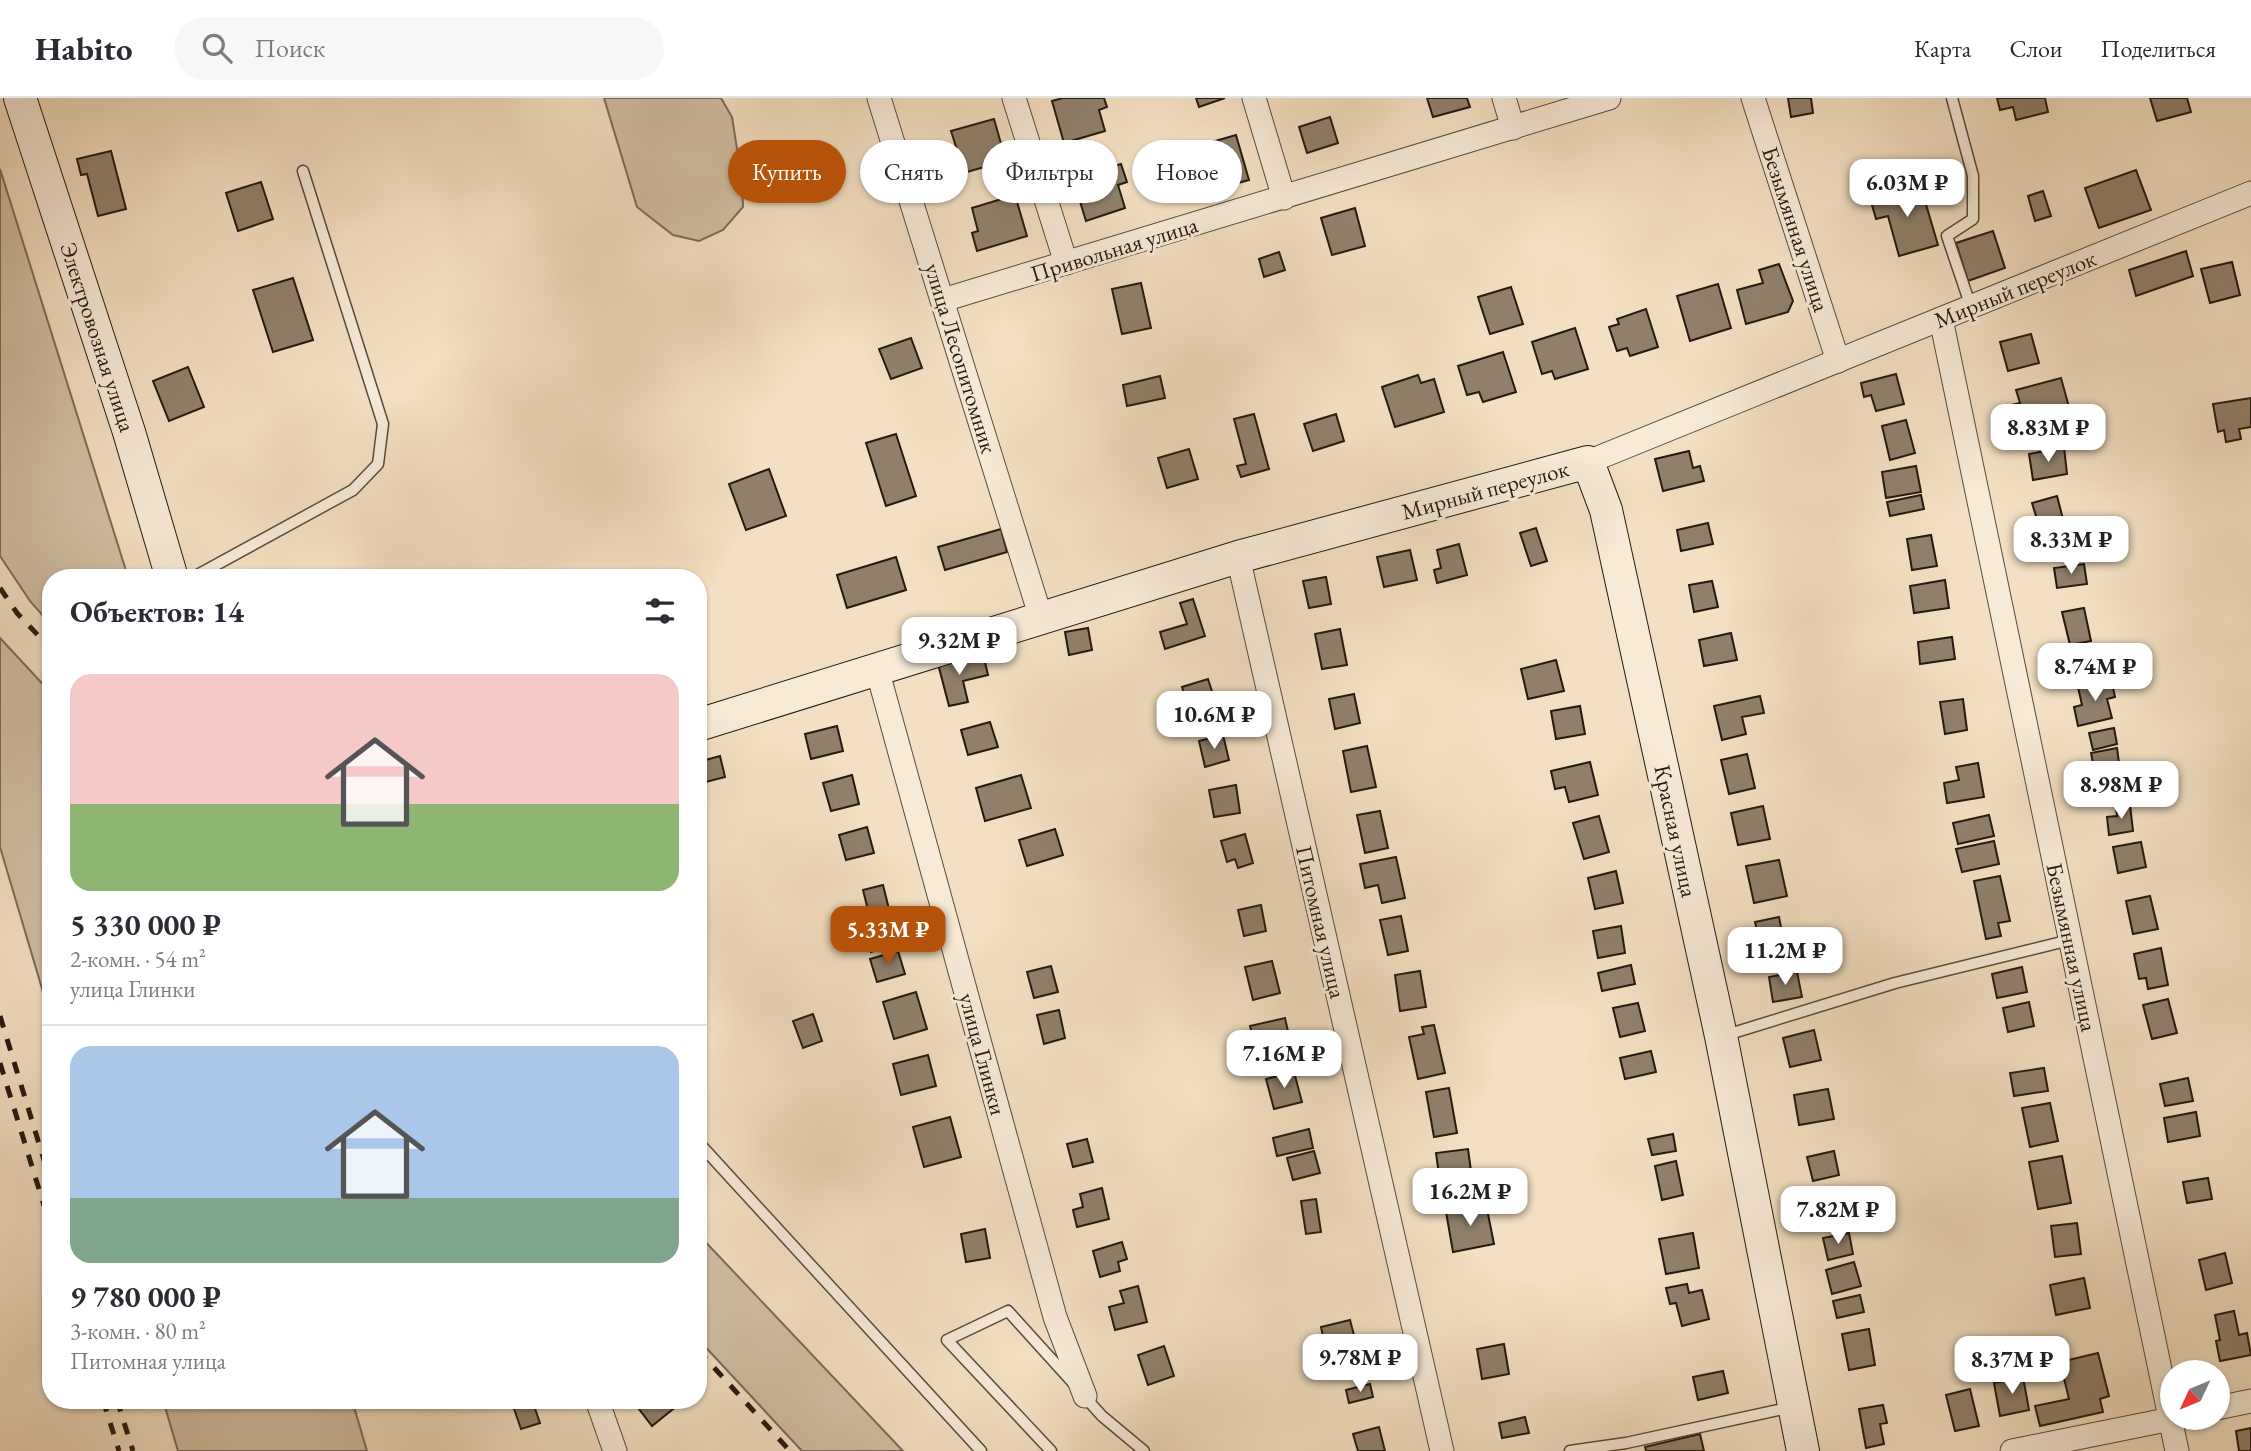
<!DOCTYPE html>
<html lang="ru">
<head>
<meta charset="utf-8">
<style>
  :root { --surface:#fff; --page:#f7f7f7; --text:#2b2b33; --muted:#7c7c81; --line:#e1e1e2; --accent:#b45309 }
  body { margin:0; font-family:"EB Garamond",serif; background:var(--page); color:var(--text); height:100vh; display:flex; flex-direction:column; font-size:26px; white-space:nowrap }
  * { box-sizing:border-box; margin:0 }
  p { font-size:23px; color:var(--muted) }
  .icon { flex:none; width:38px; height:38px; fill:none; stroke:currentColor; stroke-width:2; stroke-linecap:round; stroke-linejoin:round }
  .map { position:relative; flex:1; overflow:hidden }
  .panel { position:absolute; left:42px; top:471px; width:665px; height:840px; display:flex; flex-direction:column; background:var(--surface); border-radius:28px; box-shadow:0 2px 5px #0004 }
  .panel>* { flex:none }
  .hud { position:absolute; left:728px; top:42px; width:665px; height:63px; display:flex; gap:14px }
  .needle { width:46px; rotate:226deg }
  .tools { position:absolute; left:2160px; top:1262px; display:grid; gap:14px }
  .tools a { display:grid; place-items:center; width:70px; height:70px; border-radius:50%; background:var(--surface); box-shadow:0 2px 5px #0004; font-size:35px }
  .price { position:absolute; translate:-50% -60px; padding:0 16px; border-radius:14px; background:#fff; color:#222; font-size:23px; line-height:46px; filter:drop-shadow(0 2px 4px #0008) }
  .price::after { content:''; position:absolute; left:50%; top:42px; width:21px; height:16px; margin-left:-10px; background:inherit; clip-path:polygon(0 0,100% 0,50% 100%) }
  .price.current { background:var(--accent); color:#fff }
  ul { padding:0; list-style:none }
  li { display:grid; align-content:center; gap:14px; height:371px; padding:0 28px }
  li+li { border-top:2px solid var(--line) }
  li span { display:grid; place-items:center; height:217px; border-radius:21px; color:#555 }
  li>.icon { margin-inline-start:auto }
  span .icon { width:126px; height:126px; fill:#fffc; stroke-width:1 }
  li b { font-size:30px }
  h2 { display:flex; justify-content:space-between; align-items:center; height:84px; padding:0 28px; font-size:30px }
  .chip { padding:0 24px; border-radius:32px; background:var(--surface); box-shadow:0 2px 5px #0004; font-size:24px; line-height:63px }
  .chip.current { background:var(--accent); color:#fff }
  header { display:flex; align-items:center; gap:42px; box-sizing:border-box; height:98px; padding:0 35px; background:var(--surface); border-bottom:2px solid var(--line) }
  header strong { font-size:33px }
  nav { display:flex; gap:38px; margin-inline-start:auto; font-size:24px }
  .search { width:490px; height:63px; background:var(--page); display:flex; align-items:center; gap:18px; box-sizing:border-box; padding:0 24px; border-radius:38px; color:var(--muted); font-size:26px }
  .map>svg:first-child { display:block }
</style>
</head>
<body>
<header>
<strong>Habito</strong>
<div class="search"><svg class="icon" aria-label="search" viewBox="0 0 24 24"><circle cx="10" cy="10" r="6"/><path d="M15 15l6 6"/></svg>Поиск</div>
<nav><a>Карта</a><a>Слои</a><a>Поделиться</a></nav>
</header>
<div class="map">
<svg width="2251" height="1353" viewBox="0 0 2251 1353">
  <rect width="100%" height="100%" fill="#f3dfc1"/>
  <filter id="stains"><feTurbulence type="fractalNoise" baseFrequency=".00286" numOctaves="4"/><feColorMatrix values="0 0 0 0 .2 0 0 0 0 .09 0 0 0 0 .02 0 0 0 .5 -.17"/></filter>
  <radialGradient id="worn" r=".72"><stop offset=".6" stop-color="#630" stop-opacity="0"/><stop offset="1" stop-color="#630" stop-opacity=".3"/></radialGradient>
  <g fill="#d0bea3" stroke="#7a6c58" stroke-width="2">
    <polygon points="604,0 721,0 732,19 742,82 743,109 723,132 699,143 673,137 637,109"/>
    <polygon points="0,71 128,479 51,480 51,527 30,503 0,458"/>
    <polygon points="0,540 51,595 51,921 0,749"/>
    <polygon points="698,1136 903,1353 802,1353 698,1241"/>
    <polygon points="163,1302 352,1302 367,1353 178,1353"/>
  </g>
  <g fill="#90806b" stroke="#241a0e" stroke-width="2">
    <polygon points="1063,0 1104,0 1107,9 1099,12 1105,33 1064,45 1052,3"/>
    <polygon points="1196,0 1225,0 1199,9"/>
    <polygon points="1427,0 1467,0 1470,9 1433,19"/>
    <polygon points="1788,0 1811,0 1813,15 1791,19"/>
    <polygon points="1997,0 2045,0 2048,14 2016,22 2013,9 2000,12"/>
    <polygon points="2150,0 2187,0 2191,14 2157,23"/>
    <polygon points="1330,19 1338,45 1307,55 1299,29"/>
    <polygon points="994,21 1006,63 956,77 950,57 958,55 951,33"/>
    <polygon points="1236,37 1249,82 1212,92 1198,48"/>
    <polygon points="111,53 126,111 98,118 87,76 81,77 77,61"/>
    <polygon points="1121,66 1127,84 1118,87 1125,110 1086,123 1073,81"/>
    <polygon points="2136,72 2151,112 2099,130 2085,90"/>
    <polygon points="261,84 273,121 238,133 226,95"/>
    <polygon points="1920,86 1938,147 1899,158 1888,118 1876,121 1870,100"/>
    <polygon points="2043,93 2051,118 2035,123 2028,98"/>
    <polygon points="1015,97 1027,138 977,153 972,135 978,133 972,110"/>
    <polygon points="1355,110 1365,148 1332,157 1321,120"/>
    <polygon points="1993,133 2005,170 1968,183 1956,145"/>
    <polygon points="2186,153 2193,178 2136,198 2129,172"/>
    <polygon points="1279,154 1285,172 1264,179 1259,161"/>
    <polygon points="2232,164 2240,197 2210,205 2201,171"/>
    <polygon points="1779,166 1793,203 1788,214 1746,226 1737,192 1763,185 1759,172"/>
    <polygon points="293,180 313,242 273,254 253,192"/>
    <polygon points="1141,185 1151,230 1122,236 1112,191"/>
    <polygon points="1718,186 1731,230 1690,243 1677,198"/>
    <polygon points="1511,189 1523,226 1490,236 1478,199"/>
    <polygon points="1646,211 1658,249 1630,258 1627,250 1617,253 1609,229 1619,226 1617,221"/>
    <polygon points="1575,230 1588,271 1555,281 1552,273 1542,276 1532,244"/>
    <polygon points="2031,236 2039,265 2008,273 2000,244"/>
    <polygon points="911,240 922,270 891,281 879,251"/>
    <polygon points="1503,254 1516,294 1483,304 1479,294 1467,297 1458,268"/>
    <polygon points="188,269 204,309 169,323 153,283"/>
    <polygon points="1896,276 1904,306 1876,313 1871,297 1864,299 1861,285"/>
    <polygon points="1418,277 1421,285 1434,281 1444,314 1395,329 1382,289"/>
    <polygon points="1160,278 1165,300 1127,308 1123,287"/>
    <polygon points="2061,280 2069,309 2010,323 2007,308 2020,305 2016,292"/>
    <polygon points="2251,300 2251,329 2239,331 2241,341 2226,344 2224,332 2218,334 2213,306"/>
    <polygon points="1254,316 1269,371 1241,379 1237,368 1246,366 1234,321"/>
    <polygon points="1336,316 1344,343 1313,353 1304,326"/>
    <polygon points="1906,322 1915,355 1890,362 1882,328"/>
    <polygon points="896,336 916,398 886,408 866,345"/>
    <polygon points="2064,349 2067,376 2033,382 2029,356"/>
    <polygon points="1189,351 1198,381 1167,390 1158,360"/>
    <polygon points="1689,353 1693,370 1700,368 1704,383 1663,393 1655,361"/>
    <polygon points="1916,368 1921,394 1886,400 1882,374"/>
    <polygon points="769,371 786,418 746,432 729,386"/>
    <polygon points="1921,397 1924,411 1890,418 1887,404"/>
    <polygon points="2057,398 2063,421 2039,428 2032,405"/>
    <polygon points="1708,425 1713,446 1681,453 1677,432"/>
    <polygon points="1536,430 1547,463 1531,468 1520,435"/>
    <polygon points="1001,431 1007,454 945,472 938,449"/>
    <polygon points="1931,437 1937,468 1912,472 1907,441"/>
    <polygon points="1459,446 1467,477 1437,485 1434,472 1441,470 1437,452"/>
    <polygon points="1410,452 1417,482 1384,489 1377,459"/>
    <polygon points="896,459 906,492 847,510 837,477"/>
    <polygon points="2084,466 2087,486 2057,490 2054,470"/>
    <polygon points="1326,479 1331,506 1309,510 1303,483"/>
    <polygon points="1945,482 1949,510 1914,515 1910,488"/>
    <polygon points="1712,483 1718,509 1694,514 1689,487"/>
    <polygon points="1193,501 1205,538 1165,551 1160,534 1187,526 1180,505"/>
    <polygon points="2084,510 2091,543 2070,547 2062,514"/>
    <polygon points="1088,530 1092,552 1069,557 1065,534"/>
    <polygon points="1340,531 1347,567 1322,571 1315,536"/>
    <polygon points="1731,535 1737,562 1704,568 1699,542"/>
    <polygon points="1952,539 1955,561 1920,566 1918,544"/>
    <polygon points="960,557 962,565 984,560 988,577 963,583 968,604 949,608 937,562"/>
    <polygon points="1556,562 1564,593 1528,601 1521,571"/>
    <polygon points="1208,581 1218,612 1198,618 1195,607 1188,609 1182,589"/>
    <polygon points="2111,581 2115,599 2107,601 2112,620 2078,628 2074,609 2082,607 2078,589"/>
    <polygon points="1354,596 1360,625 1335,631 1329,601"/>
    <polygon points="1760,598 1764,615 1742,619 1746,636 1722,642 1714,608"/>
    <polygon points="1963,601 1967,632 1945,636 1940,604"/>
    <polygon points="1580,608 1585,636 1556,641 1551,613"/>
    <polygon points="990,624 998,649 968,657 961,632"/>
    <polygon points="837,628 843,653 811,661 805,636"/>
    <polygon points="2114,630 2117,646 2093,652 2089,635"/>
    <polygon points="1223,637 1229,662 1205,669 1199,643"/>
    <polygon points="1367,648 1376,689 1351,694 1343,653"/>
    <polygon points="2117,650 2119,665 2094,670 2091,655"/>
    <polygon points="1747,656 1755,690 1729,696 1721,662"/>
    <polygon points="720,658 725,679 698,686 698,664"/>
    <polygon points="1590,664 1598,697 1569,704 1565,689 1555,691 1551,673"/>
    <polygon points="1978,665 1984,699 1947,705 1944,685 1959,682 1956,669"/>
    <polygon points="852,677 859,706 831,713 823,685"/>
    <polygon points="1021,677 1031,710 985,723 976,690"/>
    <polygon points="2127,677 2131,701 2094,708 2089,684"/>
    <polygon points="1236,687 1240,715 1214,719 1209,692"/>
    <polygon points="2130,707 2133,733 2109,737 2107,719 2117,718 2116,709"/>
    <polygon points="1763,708 1770,741 1738,747 1731,715"/>
    <polygon points="1380,713 1388,750 1365,755 1357,717"/>
    <polygon points="1989,717 1994,738 1958,746 1953,725"/>
    <polygon points="1599,718 1609,754 1584,761 1573,725"/>
    <polygon points="867,729 874,755 846,762 839,737"/>
    <polygon points="1055,731 1063,757 1027,768 1019,742"/>
    <polygon points="1245,736 1253,765 1238,770 1235,761 1227,764 1221,743"/>
    <polygon points="1994,743 1999,766 1962,774 1956,751"/>
    <polygon points="2141,744 2146,769 2118,775 2113,749"/>
    <polygon points="1396,759 1405,800 1382,805 1378,787 1365,790 1360,766"/>
    <polygon points="1779,762 1787,798 1754,805 1746,768"/>
    <polygon points="1616,773 1623,805 1595,811 1588,780"/>
    <polygon points="2000,778 2010,823 1998,825 2001,838 1986,841 1974,783"/>
    <polygon points="883,787 890,815 870,820 863,792"/>
    <polygon points="2150,798 2158,831 2133,836 2126,803"/>
    <polygon points="1261,807 1266,833 1244,838 1238,812"/>
    <polygon points="1401,818 1408,853 1388,857 1380,822"/>
    <polygon points="1779,819 1784,845 1761,850 1755,824"/>
    <polygon points="891,828 897,846 871,854 866,836"/>
    <polygon points="1621,828 1625,855 1598,860 1593,833"/>
    <polygon points="2161,850 2168,887 2148,891 2146,880 2139,881 2134,856"/>
    <polygon points="898,853 905,876 877,884 870,861"/>
    <polygon points="1272,863 1280,895 1253,902 1245,869"/>
    <polygon points="1631,867 1635,886 1602,893 1598,875"/>
    <polygon points="1051,868 1058,894 1034,900 1027,874"/>
    <polygon points="2022,869 2027,894 1997,900 1992,876"/>
    <polygon points="1420,873 1426,909 1400,913 1395,877"/>
    <polygon points="1797,874 1802,899 1773,904 1769,879"/>
    <polygon points="916,894 927,931 894,941 883,904"/>
    <polygon points="2168,901 2177,935 2152,941 2143,907"/>
    <polygon points="2029,904 2034,928 2008,934 2003,910"/>
    <polygon points="1638,905 1645,933 1620,939 1613,910"/>
    <polygon points="1059,912 1065,940 1044,946 1037,917"/>
    <polygon points="813,916 822,943 803,950 793,923"/>
    <polygon points="1285,920 1294,960 1259,968 1250,928"/>
    <polygon points="1434,927 1445,975 1418,981 1409,939 1424,936 1422,929"/>
    <polygon points="1814,932 1821,962 1790,969 1783,940"/>
    <polygon points="1651,953 1656,974 1625,981 1620,960"/>
    <polygon points="928,957 936,988 901,997 893,966"/>
    <polygon points="2044,970 2048,993 2014,998 2010,975"/>
    <polygon points="1294,974 1302,1004 1274,1011 1266,981"/>
    <polygon points="2188,980 2193,1003 2165,1008 2160,986"/>
    <polygon points="1449,990 1457,1035 1434,1039 1426,994"/>
    <polygon points="1828,991 1834,1021 1799,1027 1794,997"/>
    <polygon points="2050,1005 2058,1043 2030,1049 2022,1010"/>
    <polygon points="2196,1014 2200,1038 2168,1044 2164,1020"/>
    <polygon points="950,1019 961,1059 924,1069 913,1029"/>
    <polygon points="1309,1031 1313,1050 1277,1058 1273,1040"/>
    <polygon points="1673,1036 1676,1053 1652,1057 1648,1041"/>
    <polygon points="1087,1041 1093,1064 1073,1069 1067,1046"/>
    <polygon points="1468,1051 1471,1073 1439,1077 1436,1055"/>
    <polygon points="1314,1053 1320,1075 1293,1082 1287,1060"/>
    <polygon points="1834,1053 1839,1077 1813,1083 1807,1059"/>
    <polygon points="2062,1058 2071,1105 2038,1111 2029,1064"/>
    <polygon points="1676,1063 1683,1097 1662,1102 1655,1068"/>
    <polygon points="2208,1080 2212,1101 2187,1105 2183,1084"/>
    <polygon points="1102,1090 1109,1121 1077,1129 1073,1112 1083,1109 1080,1096"/>
    <polygon points="1316,1101 1321,1134 1306,1136 1301,1103"/>
    <polygon points="1847,1102 1852,1124 1820,1131 1815,1109"/>
    <polygon points="1486,1106 1494,1146 1453,1154 1446,1114"/>
    <polygon points="2077,1125 2081,1156 2055,1159 2051,1128"/>
    <polygon points="985,1131 990,1160 966,1164 961,1136"/>
    <polygon points="1693,1135 1699,1170 1666,1176 1659,1141"/>
    <polygon points="1849,1135 1853,1156 1828,1162 1823,1140"/>
    <polygon points="1122,1144 1127,1161 1118,1164 1120,1173 1100,1179 1093,1153"/>
    <polygon points="2225,1155 2232,1185 2206,1192 2199,1162"/>
    <polygon points="1854,1164 1861,1188 1832,1196 1826,1172"/>
    <polygon points="2084,1180 2090,1210 2056,1217 2050,1187"/>
    <polygon points="1687,1186 1689,1195 1702,1192 1709,1221 1682,1228 1676,1205 1670,1206 1666,1190"/>
    <polygon points="1138,1188 1147,1224 1115,1232 1109,1209 1124,1205 1120,1193"/>
    <polygon points="1860,1197 1864,1214 1837,1220 1833,1203"/>
    <polygon points="2234,1213 2239,1237 2247,1235 2251,1257 2220,1263 2216,1243 2220,1242 2215,1217"/>
    <polygon points="1350,1222 1355,1241 1325,1248 1321,1229"/>
    <polygon points="1869,1231 1875,1267 1849,1272 1842,1236"/>
    <polygon points="1504,1246 1509,1276 1482,1281 1477,1251"/>
    <polygon points="1164,1248 1174,1278 1148,1287 1138,1257"/>
    <polygon points="2098,1255 2109,1298 2100,1301 2103,1314 2040,1328 2035,1308 2069,1301 2060,1264"/>
    <polygon points="1723,1273 1728,1295 1698,1302 1693,1279"/>
    <polygon points="2023,1279 2029,1312 2000,1318 1994,1285"/>
    <polygon points="1370,1286 1373,1299 1349,1305 1346,1292"/>
    <polygon points="1970,1291 1979,1328 1955,1333 1946,1297"/>
    <polygon points="511,1302 532,1302 540,1325 521,1331"/>
    <polygon points="632,1302 683,1302 683,1303 652,1328"/>
    <polygon points="1883,1307 1887,1325 1880,1326 1884,1346 1866,1350 1859,1311"/>
    <polygon points="1525,1319 1529,1335 1502,1340 1499,1325"/>
    <polygon points="1379,1329 1385,1353 1358,1353 1353,1336"/>
    <polygon points="2251,1330 2251,1353 2239,1353 2236,1333"/>
    <polygon points="1700,1336 1704,1353 1646,1353 1645,1349"/>
  </g>
  <g fill="none" stroke-linecap="round" stroke-linejoin="round">
    <g stroke="#584b3b" stroke-width="13">
      <g id="lane">
        <polyline points="1952,0 1973,78 1973,121 1947,138 1971,209"/>
        <polyline points="192,480 353,392 378,366 383,326 303,73"/>
        <polyline points="1723,938 1895,885 2070,842"/>
        <polyline points="698,1044 981,1353"/>
        <polyline points="1084,1298 1102,1318 1144,1353"/>
        <polyline points="1051,1353 947,1242 1008,1213 1074,1286"/>
        <polyline points="1570,1353 1626,1345 1792,1309"/>
      </g>
    </g>
    <g stroke="#584b3b" stroke-width="25">
      <g id="street">
        <polyline points="879,0 1041,520"/>
        <polyline points="1014,0 1066,165"/>
        <polyline points="1254,0 1284,100"/>
        <polyline points="1504,0 1513,30"/>
        <polyline points="1753,0 1838,263"/>
        <polyline points="943,202 1609,0"/>
        <polyline points="1941,221 2177,1353"/>
        <polyline points="1588,364 2251,95"/>
        <polyline points="1238,459 1442,1353"/>
        <polyline points="877,571 1055,1219 1085,1298"/>
        <polyline points="597,1302 615,1353"/>
        <polyline points="2217,1310 2251,1303"/>
        <polyline points="2012,1353 2176,1320"/>
      </g>
    </g>
    <g stroke="#241a0e" stroke-width="34">
      <g id="secondary">
        <polyline points="20,0 129,334 172,480"/>
        <polyline points="698,627 1238,459 1588,364 1606,412 1721,938 1803,1353"/>
      </g>
    </g>
    <use href="#lane" stroke="#f7ead7" stroke-width="10"/>
    <use href="#street" stroke="#f7ead7" stroke-width="23"/>
    <use href="#secondary" stroke="#f7ead7" stroke-width="32"/>
    <g stroke="#241a0e" stroke-width="5" stroke-dasharray="12 12" stroke-linecap="butt">
      <polyline points="0,490 17,515 51,551"/>
      <polyline points="0,918 51,1085"/>
      <polyline points="0,965 51,1130"/>
      <polyline points="698,1252 790,1353"/>
      <polyline points="103,1302 119,1353"/>
      <polyline points="117,1302 133,1353"/>
    </g>
  </g>
  <g text-anchor="middle" dominant-baseline="central" stroke-width="6" stroke-linejoin="round" paint-order="stroke">
    <g font-size="23" fill="#241a0e" stroke="#f7ead7">
      <text transform="translate(1796 131) rotate(72)">Безымянная улица</text>
      <text transform="translate(1114 151) rotate(-17)">Привольная улица</text>
      <text transform="translate(2015 191) rotate(-22)">Мирный переулок</text>
      <text transform="translate(98 239) rotate(72)">Электровозная улица</text>
      <text transform="translate(961 260) rotate(73)">улица Лесопитомник</text>
      <text transform="translate(1485 392) rotate(-15)">Мирный переулок</text>
      <text transform="translate(1676 733) rotate(78)">Красная улица</text>
      <text transform="translate(1321 824) rotate(77)">Питомная улица</text>
      <text transform="translate(2072 849) rotate(78)">Безымянная улица</text>
      <text transform="translate(983 956) rotate(75)">улица Глинки</text>
    </g>
  </g>
  <rect width="100%" height="100%" filter="url(#stains)"/>
  <rect width="100%" height="100%" fill="url(#worn)"/>
</svg>
<div class="tools">
<a><svg class="needle" viewBox="-14 -14 28 28"><path d="M0-13l5 13h-10z" fill="#e53935"/><path d="M0 13l5-13h-10z" fill="#7c7c81"/></svg></a>
</div>
<b class="price" style="left:1907px;top:121px">6.03M ₽</b>
<b class="price" style="left:2048px;top:366px">8.83M ₽</b>
<b class="price" style="left:2071px;top:478px">8.33M ₽</b>
<b class="price" style="left:959px;top:579px">9.32M ₽</b>
<b class="price" style="left:2095px;top:605px">8.74M ₽</b>
<b class="price" style="left:1214px;top:653px">10.6M ₽</b>
<b class="price" style="left:2121px;top:723px">8.98M ₽</b>
<b class="price current" style="left:888px;top:868px">5.33M ₽</b>
<b class="price" style="left:1785px;top:889px">11.2M ₽</b>
<b class="price" style="left:1284px;top:992px">7.16M ₽</b>
<b class="price" style="left:1470px;top:1130px">16.2M ₽</b>
<b class="price" style="left:1838px;top:1148px">7.82M ₽</b>
<b class="price" style="left:1360px;top:1296px">9.78M ₽</b>
<b class="price" style="left:2012px;top:1298px">8.37M ₽</b>
<div class="hud">
<a class="chip current">Купить</a>
<a class="chip">Снять</a>
<a class="chip">Фильтры</a>
<a class="chip">Новое</a>
</div>
<section class="panel">
<h2>Объектов: 14<svg class="icon" aria-label="filters" viewBox="0 0 24 24"><path d="M4 7h16M4 17h16"/><circle cx="9" cy="7" r="2"/><circle cx="15" cy="17" r="2"/></svg></h2>
<ul>
<li><span style="background:linear-gradient(#f6c9c9 60%,#8fb573 0)"><svg class="icon" aria-label="home" viewBox="0 0 24 24"><path d="M3 11l9-7 9 7M6 9v11h12V9"/></svg></span><div><b>5 330 000 ₽</b><p>2-комн. · 54 m²</p><p>улица Глинки</p></div></li>
<li><span style="background:linear-gradient(#a9c7e8 70%,#7fa58c 0)"><svg class="icon" aria-label="home" viewBox="0 0 24 24"><path d="M3 11l9-7 9 7M6 9v11h12V9"/></svg></span><div><b>9 780 000 ₽</b><p>3-комн. · 80 m²</p><p>Питомная улица</p></div></li>
</ul>
</section>
</div>
</body>
</html>
